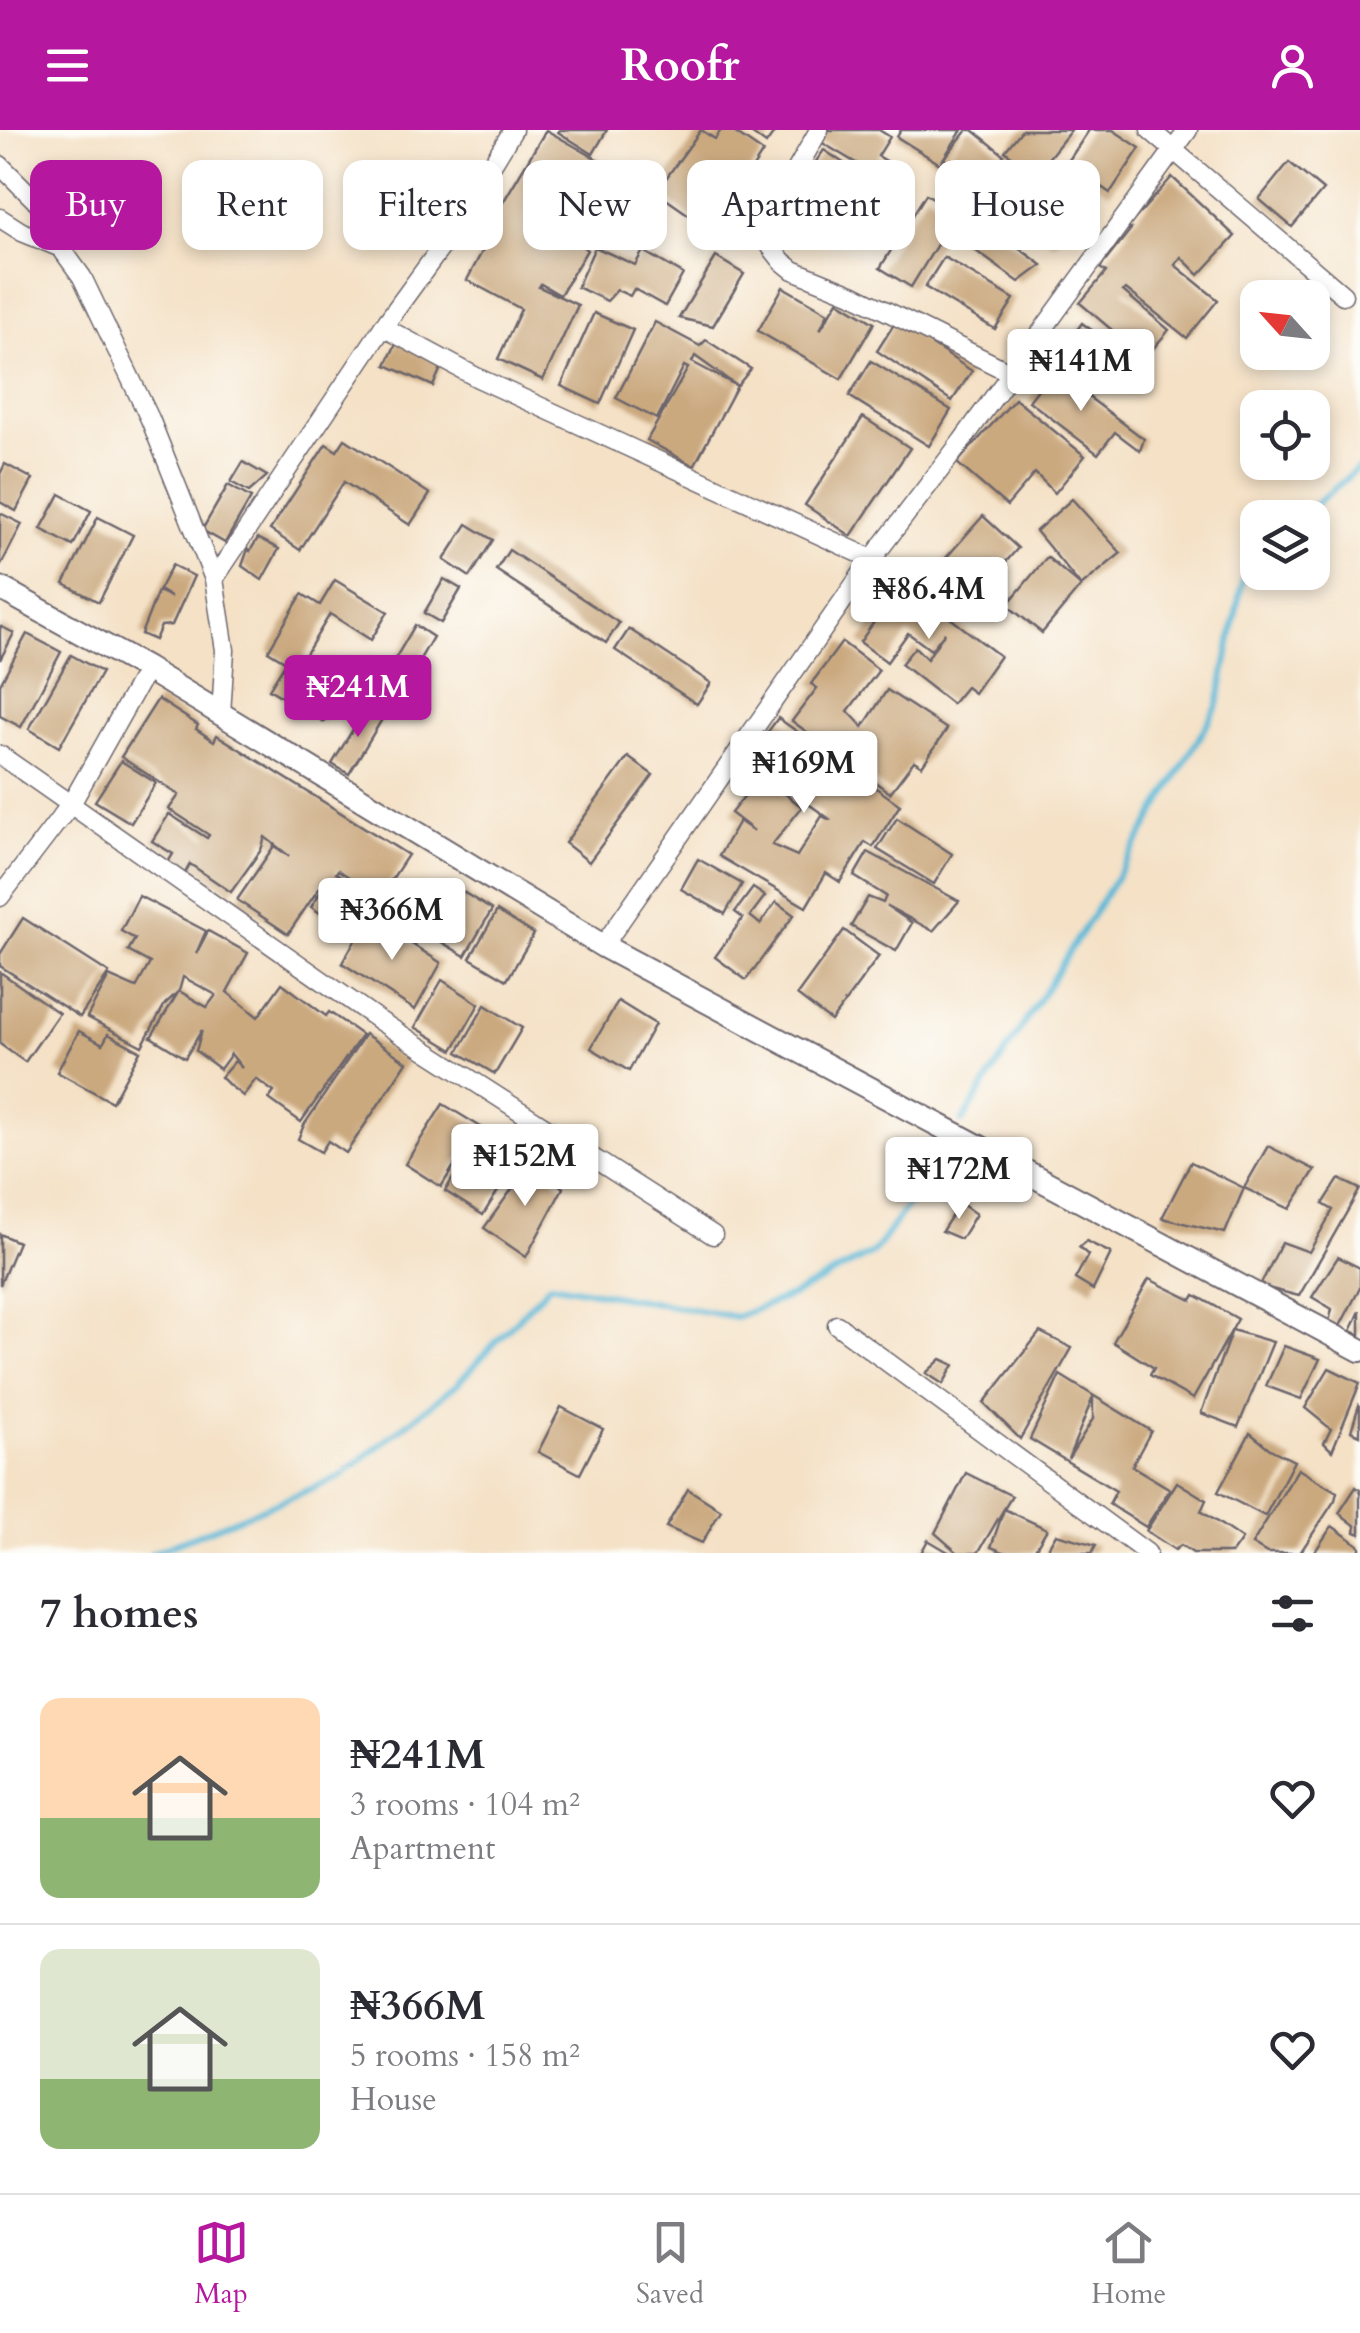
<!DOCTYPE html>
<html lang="en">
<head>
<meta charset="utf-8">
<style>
  :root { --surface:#fff; --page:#f2f2f3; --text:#2b2b33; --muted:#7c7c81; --line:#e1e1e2; --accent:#b5179e }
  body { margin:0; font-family:Cardo,serif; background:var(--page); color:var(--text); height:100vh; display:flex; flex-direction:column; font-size:38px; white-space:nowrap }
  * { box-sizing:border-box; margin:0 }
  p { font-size:32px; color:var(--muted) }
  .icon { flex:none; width:55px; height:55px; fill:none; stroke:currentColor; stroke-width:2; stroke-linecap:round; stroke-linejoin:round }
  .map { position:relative; height:1423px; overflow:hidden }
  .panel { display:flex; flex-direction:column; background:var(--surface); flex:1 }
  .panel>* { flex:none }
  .guide { position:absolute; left:30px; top:30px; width:1300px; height:90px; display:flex; gap:20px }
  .needle { width:65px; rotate:297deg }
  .fabs { position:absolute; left:1240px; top:150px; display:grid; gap:20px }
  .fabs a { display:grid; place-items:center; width:90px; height:90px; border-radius:20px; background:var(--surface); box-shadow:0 5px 15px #0003; font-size:50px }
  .price { position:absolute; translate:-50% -85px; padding:0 22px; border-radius:10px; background:#fff; color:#222; font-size:32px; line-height:65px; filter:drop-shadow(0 2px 5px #0008) }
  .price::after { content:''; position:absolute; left:50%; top:60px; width:30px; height:22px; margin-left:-15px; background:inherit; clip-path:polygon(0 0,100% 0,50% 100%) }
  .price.on { background:var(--accent); color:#fff }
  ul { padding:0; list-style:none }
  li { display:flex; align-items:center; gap:30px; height:250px; padding:0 40px }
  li+li { border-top:2px solid var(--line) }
  li span { display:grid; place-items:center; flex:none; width:280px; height:200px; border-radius:20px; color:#555 }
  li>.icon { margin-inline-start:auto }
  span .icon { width:120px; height:120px; fill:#fffc; stroke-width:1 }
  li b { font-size:42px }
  h2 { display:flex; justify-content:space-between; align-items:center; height:120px; padding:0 40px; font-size:42px }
  .tag { padding:0 35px; border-radius:20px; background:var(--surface); box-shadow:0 5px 15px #0003; font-size:35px; line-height:90px }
  .tag.on { background:var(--accent); color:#fff }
  header { display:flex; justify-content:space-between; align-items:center; height:130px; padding:0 40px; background:var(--accent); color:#fff; font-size:45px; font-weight:600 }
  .dock { display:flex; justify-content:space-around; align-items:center; height:140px; border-top:2px solid var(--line); background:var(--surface); font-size:28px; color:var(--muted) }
  .dock a { display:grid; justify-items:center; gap:5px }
  .dock .on { color:var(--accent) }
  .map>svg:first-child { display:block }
</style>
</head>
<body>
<header><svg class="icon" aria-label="menu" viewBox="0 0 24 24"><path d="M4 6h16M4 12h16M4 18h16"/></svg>Roofr<svg class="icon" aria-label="person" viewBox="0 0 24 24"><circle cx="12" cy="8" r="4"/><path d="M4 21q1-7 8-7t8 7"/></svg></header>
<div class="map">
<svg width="1360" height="1423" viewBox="0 0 1360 1423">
  <rect width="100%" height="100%" fill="#fdfcf7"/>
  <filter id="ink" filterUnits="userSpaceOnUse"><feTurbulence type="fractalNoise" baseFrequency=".01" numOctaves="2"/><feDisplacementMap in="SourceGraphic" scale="20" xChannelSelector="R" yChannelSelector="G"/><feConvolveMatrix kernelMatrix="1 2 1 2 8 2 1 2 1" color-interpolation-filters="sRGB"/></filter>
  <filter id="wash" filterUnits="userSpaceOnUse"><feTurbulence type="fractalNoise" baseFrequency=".0048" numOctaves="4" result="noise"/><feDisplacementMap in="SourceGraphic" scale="40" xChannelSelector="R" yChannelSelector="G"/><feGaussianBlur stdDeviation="2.25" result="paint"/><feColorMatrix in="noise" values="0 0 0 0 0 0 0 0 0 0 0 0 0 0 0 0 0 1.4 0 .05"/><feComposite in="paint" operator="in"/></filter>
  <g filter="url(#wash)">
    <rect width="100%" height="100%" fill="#f4e1c6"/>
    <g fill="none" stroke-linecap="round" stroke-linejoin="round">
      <g stroke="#59b8d7" stroke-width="6">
        <polyline points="1299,388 1360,337"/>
        <polyline points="962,992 1139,711 1218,575 1243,447 1258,428"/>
        <polyline points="152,1423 338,1348 456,1255 550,1154 736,1187 793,1165 874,1122 943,1026"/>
      </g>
    </g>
    <g id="blocks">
      <g fill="#caa97f" fill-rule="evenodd">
        <polygon points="546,0 623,44 581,115 587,120 560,165 541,154 539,157 578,175 543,250 498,229 521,179 467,150 483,120 477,116"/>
        <polygon points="560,0 607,0 593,24 558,2"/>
        <polygon points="701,0 715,9 721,0 731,0 763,22 712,101 656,62"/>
        <polygon points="747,0 776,0 766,14"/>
        <polygon points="828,0 879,0 890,7 878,26 905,42 896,57 821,12"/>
        <polygon points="901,0 962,0 940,34 897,7"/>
        <polygon points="967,0 973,0 1004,25 968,70 947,53 957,40 944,29"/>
        <polygon points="1022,0 1071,0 1035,45 1005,21"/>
        <polygon points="1089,0 1113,0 1140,18 1110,63 1067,33"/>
        <polygon points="824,20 860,44 815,111 779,85"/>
        <polygon points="1289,32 1323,60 1292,97 1259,69"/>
        <polygon points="1020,41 1078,83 1054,114 998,70"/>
        <polygon points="1172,47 1235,106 1199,145 1181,127 1175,135 1218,170 1187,208 1126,159 1123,161 1169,200 1145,228 1080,173 1106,142 1100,138 1131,99 1125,100"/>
        <polygon points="926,64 957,82 911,157 880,138"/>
        <polygon points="967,80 1042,135 1019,152 951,103"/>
        <polygon points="595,117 635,135 643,121 683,144 665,176 634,159 630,166 617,160 607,171 577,157"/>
        <polygon points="716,127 744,144 713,196 679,188"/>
        <polygon points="944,127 1014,169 995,199 925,157"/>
        <polygon points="783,157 828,183 820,200 838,171 874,193 841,249 758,201"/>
        <polygon points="594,183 633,200 600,274 561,256"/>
        <polygon points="896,191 972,241 952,271 877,221"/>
        <path d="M655,192L700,216L706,210L751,239L737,256L694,336L647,310L688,238L684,236L657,289L616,268ZM695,226L737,256L692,232Z"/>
        <polygon points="1082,193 1123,223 1101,252 1061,222"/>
        <polygon points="402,201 448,222 433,256 386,235"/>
        <polygon points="871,231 951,280 929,316 849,266"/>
        <polygon points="1053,240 1144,309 1140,321 1115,302 1098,324 1029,271"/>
        <polygon points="1015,269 1085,326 1055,363 1035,343 1007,376 957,333"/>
        <polygon points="863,287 910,318 851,406 805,375"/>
        <polygon points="345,309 430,364 410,395 344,352 300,420 270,400 326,314 337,321"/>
        <polygon points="243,332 267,346 249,362 231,352"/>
        <polygon points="5,334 33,349 16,381 0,372 0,344"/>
        <polygon points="228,355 251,368 225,413 202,400"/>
        <polygon points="60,364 91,381 73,416 41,399"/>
        <polygon points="1072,369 1121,423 1081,456 1036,401"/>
        <polygon points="0,383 22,394 0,437"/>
        <polygon points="983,386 1018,418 958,486 923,454"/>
        <polygon points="98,387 133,405 99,472 64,454"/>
        <polygon points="467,394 493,410 470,447 444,430"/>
        <polygon points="258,408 279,419 262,450 242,436 248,419 250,421"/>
        <polygon points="509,420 619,493 606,513 496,440"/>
        <polygon points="1047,427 1081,456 1042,503 1007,475"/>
        <polygon points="172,435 194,446 172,495 161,496 155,510 141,504 158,461 171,467 159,460"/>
        <polygon points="895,446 1000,526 974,563 966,557 952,574 901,534 915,517 927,529 945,502 931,520 908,503 887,532 860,512 881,482 872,476"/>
        <polygon points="444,449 461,459 441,493 424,483"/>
        <polygon points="335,450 388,482 371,510 330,484 298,537 341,563 324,592 269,559 286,532 268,521 302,464 320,475"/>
        <polygon points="415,495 433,507 392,577 373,566"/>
        <polygon points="0,496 14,503 0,530"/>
        <polygon points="629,499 711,553 697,574 615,520"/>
        <polygon points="27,504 61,522 21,597 0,586 0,554"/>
        <polygon points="842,512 879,540 848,581 863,597 887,560 947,599 922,636 914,631 890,663 792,591 817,558 811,554"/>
        <polygon points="71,525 102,542 59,617 29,599"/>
        <polygon points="158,569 198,595 196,599 214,611 217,605 408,725 361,796 341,782 360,754 338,740 336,743 356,755 332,791 311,777 326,753 324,751 288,804 237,770 274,716 289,726 265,707 261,720 231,762 190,734 184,745 167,734 173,724 152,711 169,684 207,708 209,705 169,679 179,665 121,627"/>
        <polygon points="367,576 384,586 349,644 332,634"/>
        <polygon points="778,588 900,675 873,717 865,712 840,752 826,743 806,777 719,726 739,691 754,701 731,683 761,645 802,677 772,715 797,726 822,686 831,690 747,630"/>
        <polygon points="628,627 653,645 589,732 565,713"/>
        <polygon points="121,631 156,653 131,693 95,671"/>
        <polygon points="897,688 952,724 934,754 877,719"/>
        <polygon points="868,722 959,771 933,801 887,776 912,793 896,821 851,796 868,767 883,773 886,766 854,746"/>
        <polygon points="698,729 742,754 725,784 681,759"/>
        <polygon points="455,757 492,780 465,826 428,804"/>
        <polygon points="753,758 765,766 750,786 760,794 776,772 794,785 746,850 715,827 743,788 735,782"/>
        <polygon points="139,766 206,801 196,824 208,801 248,823 227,862 258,887 282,853 326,886 329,882 362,905 301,992 269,969 274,962 256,949 243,966 229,955 221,947 235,931 242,938 231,924 220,939 196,921 202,900 185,928 151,907 179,861 207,877 216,865 183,847 179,861 165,874 142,916 87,887 109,846 136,858 150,833 128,821 135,809 121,801"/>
        <polygon points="497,781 534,804 507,850 470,828"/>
        <polygon points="369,786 441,833 415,880 342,833"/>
        <polygon points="23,788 109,843 80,887 0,836 0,824"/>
        <polygon points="844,800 879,826 831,891 797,865"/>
        <polygon points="0,842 59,883 25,932 0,914"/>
        <polygon points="442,850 479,874 453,920 415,897"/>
        <polygon points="618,871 655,894 629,941 591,918"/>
        <polygon points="485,875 522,898 495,944 458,922"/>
        <polygon points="79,901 103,914 108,904 140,921 112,972 57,942"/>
        <polygon points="365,904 407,932 346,1023 328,1011 321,1022 298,1009 304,995"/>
        <polygon points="443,974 522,1022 483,1085 445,1061 464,1031 459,1028 441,1057 405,1034"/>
        <polygon points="1268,1016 1315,1040 1290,1079 1244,1058"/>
        <polygon points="533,1030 563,1058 526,1127 484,1098"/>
        <polygon points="1191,1032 1244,1058 1225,1103 1162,1088"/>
        <polygon points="1339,1049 1360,1059 1299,1166 1260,1156 1282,1112 1309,1122 1333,1080 1323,1074"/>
        <polygon points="960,1073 976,1084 961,1109 942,1101"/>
        <polygon points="0,1104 18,1112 0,1155"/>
        <polygon points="1086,1111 1111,1123 1093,1160 1075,1149 1088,1125 1079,1117"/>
        <polygon points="1338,1127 1360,1138 1360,1158 1340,1196 1329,1192 1332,1179 1312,1167"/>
        <polygon points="1149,1149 1192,1170 1195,1165 1238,1189 1193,1269 1150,1245 1154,1238 1113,1212"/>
        <polygon points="1360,1181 1360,1205 1351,1201"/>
        <polygon points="1232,1200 1273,1212 1238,1297 1201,1283"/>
        <polygon points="1040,1202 1072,1218 1020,1309 984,1273"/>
        <polygon points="1284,1216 1320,1229 1301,1269 1266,1256"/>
        <polygon points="941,1229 954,1235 943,1254 926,1243"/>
        <polygon points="1329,1238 1360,1253 1332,1321 1324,1313 1331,1299 1305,1278"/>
        <path d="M1060,1245L1151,1301L1132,1336L1170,1359L1146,1397L1109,1374L1116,1361L1030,1309ZM1093,1267V1289L1068,1329Z"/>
        <polygon points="1359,1275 1360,1276 1360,1305 1351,1301"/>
        <polygon points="561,1277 603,1299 580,1344 538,1322"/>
        <polygon points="1250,1303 1270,1319 1294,1331 1265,1386 1218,1362"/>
        <polygon points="1298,1339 1337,1362 1335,1370 1300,1423 1267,1423 1252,1414"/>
        <polygon points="966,1343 1012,1366 1004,1379 1047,1399 1033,1423 1006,1423 991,1417 1004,1379 978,1423 958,1423 935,1403"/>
        <polygon points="1177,1352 1206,1370 1201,1381 1242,1409 1232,1423 1193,1423 1181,1415 1175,1420 1146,1401"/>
        <polygon points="1356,1357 1360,1360 1360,1404 1355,1402 1356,1396 1339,1383"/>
        <polygon points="688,1359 721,1380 702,1413 666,1397"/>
        <polygon points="1332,1396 1360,1416 1360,1423 1314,1423"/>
        <polygon points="1056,1404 1096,1415 1092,1423 1045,1423"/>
        <polygon points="928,1410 950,1423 921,1423"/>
      </g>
    </g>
  </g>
  <g filter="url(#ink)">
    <use href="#blocks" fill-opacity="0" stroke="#6c656c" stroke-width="2.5"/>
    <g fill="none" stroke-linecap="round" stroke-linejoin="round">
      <g stroke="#6c656c" stroke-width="21">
        <g id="minor">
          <polyline points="819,0 767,92 771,117 782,131 793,140 852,164 1011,243"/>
          <polyline points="1150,0 1343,165"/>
          <polyline points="0,35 46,81 61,118"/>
          <polyline points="0,88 22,102 61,118 82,147 150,289 214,449"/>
          <polyline points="383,197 478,248 872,429"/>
          <polyline points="221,584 225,520 214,449 383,197 445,112 513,0"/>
          <polyline points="0,625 380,891 713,1105"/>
          <polyline points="0,767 71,674 147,539"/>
          <polyline points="603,816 872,429 962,311 1188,0"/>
          <polyline points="837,1195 1147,1423"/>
        </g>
      </g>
      <g stroke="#6c656c" stroke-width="26">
        <polyline id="tertiary" points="0,458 147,539 603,816 1360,1220"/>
      </g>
      <use href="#minor" stroke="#fff" stroke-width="18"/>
      <use href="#tertiary" stroke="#fff" stroke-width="22"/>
    </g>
  </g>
</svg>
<div class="fabs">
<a><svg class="needle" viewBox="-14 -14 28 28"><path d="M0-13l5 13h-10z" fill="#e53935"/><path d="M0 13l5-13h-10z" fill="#7c7c81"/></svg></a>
<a><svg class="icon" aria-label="locate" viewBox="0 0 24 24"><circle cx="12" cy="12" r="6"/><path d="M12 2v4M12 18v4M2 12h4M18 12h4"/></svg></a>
<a><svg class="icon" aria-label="layers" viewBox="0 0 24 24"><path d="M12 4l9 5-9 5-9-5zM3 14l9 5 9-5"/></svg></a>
</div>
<b class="price" style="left:1081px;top:284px">₦141M</b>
<b class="price" style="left:929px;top:512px">₦86.4M</b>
<b class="price on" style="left:358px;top:610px">₦241M</b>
<b class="price" style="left:804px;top:686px">₦169M</b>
<b class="price" style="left:392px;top:833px">₦366M</b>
<b class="price" style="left:525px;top:1079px">₦152M</b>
<b class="price" style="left:959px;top:1092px">₦172M</b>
<div class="guide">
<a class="tag on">Buy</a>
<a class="tag">Rent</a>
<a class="tag">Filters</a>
<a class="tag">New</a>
<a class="tag">Apartment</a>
<a class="tag">House</a>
</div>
</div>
<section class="panel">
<h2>7 homes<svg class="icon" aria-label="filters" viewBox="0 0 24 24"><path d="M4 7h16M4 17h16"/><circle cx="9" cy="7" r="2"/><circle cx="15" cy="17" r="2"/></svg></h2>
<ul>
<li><span style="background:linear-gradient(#ffd9b3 60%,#8fb573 0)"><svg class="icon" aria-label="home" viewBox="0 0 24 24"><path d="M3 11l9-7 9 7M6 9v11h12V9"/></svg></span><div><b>₦241M</b><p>3 rooms · 104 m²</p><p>Apartment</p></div><svg class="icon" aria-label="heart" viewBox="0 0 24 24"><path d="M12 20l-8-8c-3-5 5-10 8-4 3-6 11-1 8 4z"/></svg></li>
<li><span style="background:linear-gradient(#dfe7d0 65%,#8fb573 0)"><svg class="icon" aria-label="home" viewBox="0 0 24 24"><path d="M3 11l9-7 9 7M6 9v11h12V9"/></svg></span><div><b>₦366M</b><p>5 rooms · 158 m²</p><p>House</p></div><svg class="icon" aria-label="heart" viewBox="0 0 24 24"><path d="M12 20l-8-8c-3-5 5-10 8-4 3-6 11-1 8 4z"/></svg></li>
</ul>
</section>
<nav class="dock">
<a class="on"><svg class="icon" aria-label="map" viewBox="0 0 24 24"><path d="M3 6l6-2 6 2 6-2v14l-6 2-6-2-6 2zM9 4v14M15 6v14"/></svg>Map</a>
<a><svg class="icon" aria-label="saved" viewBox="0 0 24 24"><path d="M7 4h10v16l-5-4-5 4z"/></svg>Saved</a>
<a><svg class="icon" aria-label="home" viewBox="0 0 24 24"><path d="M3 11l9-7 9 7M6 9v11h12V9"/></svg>Home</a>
</nav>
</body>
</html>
